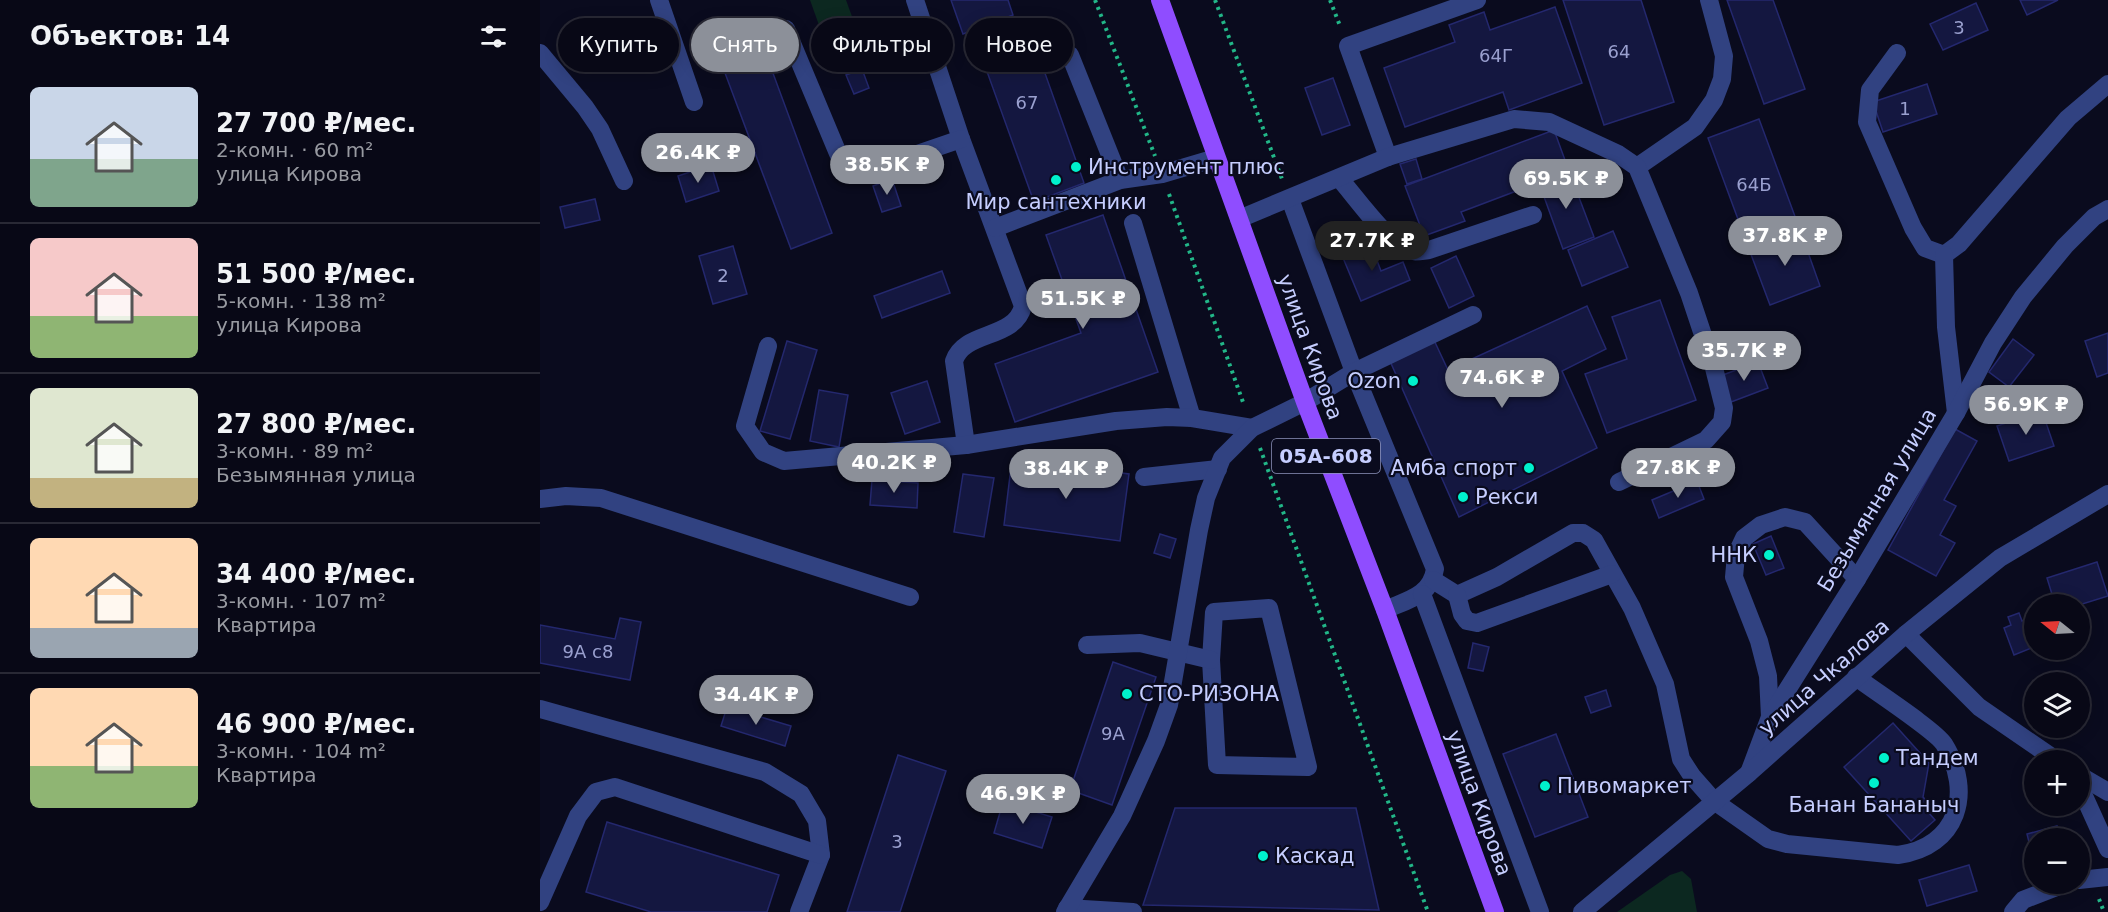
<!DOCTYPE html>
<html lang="ru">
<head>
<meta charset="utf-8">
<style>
  :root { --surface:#080816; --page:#11111f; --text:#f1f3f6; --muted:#989aa1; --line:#292935; --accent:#8c9099 }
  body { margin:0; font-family:"DejaVu Sans",sans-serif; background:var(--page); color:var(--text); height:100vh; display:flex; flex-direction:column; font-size:22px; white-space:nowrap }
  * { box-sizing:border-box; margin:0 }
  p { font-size:20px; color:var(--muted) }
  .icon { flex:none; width:33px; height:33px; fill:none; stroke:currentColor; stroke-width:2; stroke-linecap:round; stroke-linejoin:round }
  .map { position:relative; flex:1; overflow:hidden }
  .side { display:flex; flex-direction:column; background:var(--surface); width:540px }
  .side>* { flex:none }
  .banner { position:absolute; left:18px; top:18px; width:570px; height:54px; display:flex; gap:12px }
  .needle { width:39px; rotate:288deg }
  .fabs { position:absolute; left:1484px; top:594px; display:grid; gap:12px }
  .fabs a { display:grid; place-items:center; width:66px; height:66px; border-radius:50%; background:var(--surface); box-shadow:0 3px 15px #0003,0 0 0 2px var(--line); font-size:30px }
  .price { position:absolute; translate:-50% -51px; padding:0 14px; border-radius:21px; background:var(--accent); color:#fff; font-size:20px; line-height:39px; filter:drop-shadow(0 2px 3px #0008) }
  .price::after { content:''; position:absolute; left:50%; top:36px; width:18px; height:14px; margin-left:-9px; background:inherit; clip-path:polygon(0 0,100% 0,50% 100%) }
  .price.selected { background:#222; color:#fff }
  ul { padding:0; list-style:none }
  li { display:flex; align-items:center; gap:18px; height:150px; padding:0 30px }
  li+li { border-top:2px solid var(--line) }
  li span { display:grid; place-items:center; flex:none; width:168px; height:120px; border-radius:9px; color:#555 }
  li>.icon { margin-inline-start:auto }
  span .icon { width:72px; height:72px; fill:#fffc; stroke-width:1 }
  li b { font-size:26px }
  h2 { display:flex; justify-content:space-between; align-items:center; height:72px; padding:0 30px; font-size:26px }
  .pill { padding:0 21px; border-radius:27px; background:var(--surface); box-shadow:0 3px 15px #0003,0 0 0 2px var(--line); font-size:21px; line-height:54px }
  .pill.selected { background:var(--accent); color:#fff }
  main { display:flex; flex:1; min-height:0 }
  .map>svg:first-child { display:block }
</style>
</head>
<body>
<main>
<section class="side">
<h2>Объектов: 14<svg class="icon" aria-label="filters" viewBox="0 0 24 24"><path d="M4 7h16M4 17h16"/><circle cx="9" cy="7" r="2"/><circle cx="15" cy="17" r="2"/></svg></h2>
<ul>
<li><span style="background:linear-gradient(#c9d6e8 60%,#7fa58c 0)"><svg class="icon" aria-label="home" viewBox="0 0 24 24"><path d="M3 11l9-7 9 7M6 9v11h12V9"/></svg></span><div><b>27 700 ₽/мес.</b><p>2-комн. · 60 m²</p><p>улица Кирова</p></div></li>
<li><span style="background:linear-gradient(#f6c9c9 65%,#8fb573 0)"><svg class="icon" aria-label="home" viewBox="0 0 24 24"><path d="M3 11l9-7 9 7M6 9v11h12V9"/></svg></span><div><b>51 500 ₽/мес.</b><p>5-комн. · 138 m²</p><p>улица Кирова</p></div></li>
<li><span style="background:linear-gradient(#dfe7d0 75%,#c2b280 0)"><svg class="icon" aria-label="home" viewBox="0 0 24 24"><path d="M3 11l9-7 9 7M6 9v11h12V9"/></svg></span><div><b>27 800 ₽/мес.</b><p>3-комн. · 89 m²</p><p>Безымянная улица</p></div></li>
<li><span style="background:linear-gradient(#ffd9b3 75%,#9aa5b1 0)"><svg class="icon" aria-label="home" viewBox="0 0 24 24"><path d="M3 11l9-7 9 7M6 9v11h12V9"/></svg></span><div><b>34 400 ₽/мес.</b><p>3-комн. · 107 m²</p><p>Квартира</p></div></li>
<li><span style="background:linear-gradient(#ffd9b3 65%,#8fb573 0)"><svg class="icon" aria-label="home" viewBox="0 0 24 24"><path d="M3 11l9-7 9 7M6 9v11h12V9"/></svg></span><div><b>46 900 ₽/мес.</b><p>3-комн. · 104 m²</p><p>Квартира</p></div></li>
</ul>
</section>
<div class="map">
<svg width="1568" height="912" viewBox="0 0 1568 912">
  <rect width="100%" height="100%" fill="#0a0b1e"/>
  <g fill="#0c2820">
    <polygon points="270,0 306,0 327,58 295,70"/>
    <polygon points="1142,871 1151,879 1157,912 1077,912 1130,875"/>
  </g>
  <g fill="#141740" stroke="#24286e" stroke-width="1.5">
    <polygon points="411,0 468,0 473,15 423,34"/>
    <polygon points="1023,0 1101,0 1134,102 1064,125"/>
    <polygon points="1187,0 1233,0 1265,89 1224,104"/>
    <polygon points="1480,0 1518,0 1487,15"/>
    <polygon points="1436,3 1448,30 1403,50 1390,24"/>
    <polygon points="1015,7 1042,83 969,110 963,92 865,127 844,68 915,42 909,25 944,12 950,30"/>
    <polygon points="496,48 544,183 494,202 445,66"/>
    <polygon points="227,57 292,233 251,249 185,73"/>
    <polygon points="322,69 329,88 314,94 306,75"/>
    <polygon points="793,78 810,125 782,135 765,88"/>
    <polygon points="1387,84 1397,114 1343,132 1333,102"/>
    <polygon points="1219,119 1260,230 1209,249 1168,138"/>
    <polygon points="1014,130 1029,171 921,212 925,221 884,236 865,186"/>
    <polygon points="876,159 882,179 867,184 860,164"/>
    <polygon points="171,165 179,191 146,202 138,176"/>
    <polygon points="1029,171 1054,237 1023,249 999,183"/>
    <polygon points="352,179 361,206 342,212 333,186"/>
    <polygon points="55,199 60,220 25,228 20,207"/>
    <polygon points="563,215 618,372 475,422 455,364 541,333 506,235"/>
    <polygon points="1260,230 1280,286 1230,305 1209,249"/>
    <polygon points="1073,231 1088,267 1042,286 1028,250"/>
    <polygon points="830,242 841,271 863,262 870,280 821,301 801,253"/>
    <polygon points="193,246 207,294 173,304 159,256"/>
    <polygon points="916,256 934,296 909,308 891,268"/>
    <polygon points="402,271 410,293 342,318 334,296"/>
    <polygon points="1120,300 1156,400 1067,433 1045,374 1087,359 1072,317"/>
    <polygon points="1047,306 1066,349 1022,371 1057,448 919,517 850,361 893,338 908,370"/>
    <polygon points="1568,333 1568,373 1557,377 1545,341"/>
    <polygon points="1473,339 1494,355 1469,387 1449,372"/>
    <polygon points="247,341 277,350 250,439 220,431"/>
    <polygon points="1218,362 1228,388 1191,402 1180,376"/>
    <polygon points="387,381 400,422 365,434 351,393"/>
    <polygon points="279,390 308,395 299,447 270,441"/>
    <polygon points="1502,411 1514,446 1469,461 1457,426"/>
    <polygon points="1415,429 1437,441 1404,500 1416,506 1400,535 1415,543 1396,576 1348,550"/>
    <polygon points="472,459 589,474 580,541 464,525"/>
    <polygon points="423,474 454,478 444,537 414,532"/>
    <polygon points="332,480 378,483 377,508 330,505"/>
    <polygon points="1157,481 1164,499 1119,518 1112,500"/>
    <polygon points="620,534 636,539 630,558 614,553"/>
    <polygon points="1231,536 1244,568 1226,575 1213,544"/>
    <polygon points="1557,562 1568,596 1539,605 1515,604 1507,578"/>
    <polygon points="1479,613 1482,621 1494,616 1494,647 1474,655 1464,628 1471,625 1468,617"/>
    <polygon points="80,618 101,622 90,680 0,663 0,625 75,639"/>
    <polygon points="933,643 949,647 943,671 928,668"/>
    <polygon points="573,662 616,677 572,805 530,790"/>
    <polygon points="1066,690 1071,706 1051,713 1045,697"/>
    <polygon points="187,707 251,726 245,746 181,726"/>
    <polygon points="1353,723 1389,763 1383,797 1394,809 1389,813 1395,820 1371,841 1304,767"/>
    <polygon points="1016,734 1048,817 995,837 963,754"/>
    <polygon points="358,755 406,771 360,912 307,912"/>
    <polygon points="463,802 512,817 502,848 454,833"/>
    <polygon points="635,808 816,808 839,910 603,905"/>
    <polygon points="67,822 239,875 227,912 111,912 46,892"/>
    <polygon points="1517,826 1520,837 1494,838 1494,845 1490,846 1487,834"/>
    <polygon points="1429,865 1437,891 1387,906 1379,880"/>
  </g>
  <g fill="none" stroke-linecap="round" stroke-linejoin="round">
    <g stroke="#22b788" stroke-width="4" stroke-dasharray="3 4.5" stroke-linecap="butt">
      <polyline points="555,0 615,156"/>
      <polyline points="675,0 742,179"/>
      <polyline points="790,0 800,26"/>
      <polyline points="629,194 704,405"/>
      <polyline points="720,448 888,912"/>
      <polyline points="1559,899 1564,912"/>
    </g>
    <g stroke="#314281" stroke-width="18">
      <polyline points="119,0 154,102"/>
      <path d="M375,0L421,139L483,306C475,340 424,330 414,361L426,445"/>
      <polyline points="246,29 302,163 310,172 322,173 421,139"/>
      <polyline points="0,53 45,107 60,129 84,181"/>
      <polyline points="1357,53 1330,90 1327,122 1373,228 1385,248 1404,255 1419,244 1528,118 1568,84"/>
      <polyline points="530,55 580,180"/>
      <polyline points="848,157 808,46 937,0"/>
      <polyline points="1097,167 1155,127 1174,100 1182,79 1184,56 1169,0"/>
      <path d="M799,178C814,195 847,241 865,249C873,253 881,251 889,250L993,215"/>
      <path d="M750,199L814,372L895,569C891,596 867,600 845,610"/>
      <polyline points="699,219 848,157 974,119 1009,122 1078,154 1097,167 1149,293 1174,368 1184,408 1182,422 1166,440 1079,482"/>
      <polyline points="593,223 652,418"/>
      <polyline points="455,228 580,180 622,174 676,158"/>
      <polyline points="1404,255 1406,327 1416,413"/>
      <polyline points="228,346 205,426 223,452 244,461 426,445 576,421 627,417 652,418 712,428"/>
      <polyline points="604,477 678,469"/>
      <polyline points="0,499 26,496 61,498 370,597"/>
      <path d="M893,580L917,595L957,577L1033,533H1043L1054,540L1092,608L1125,684L1141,759L1152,776L1174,801L1228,839L1247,844L1358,855C1418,847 1434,792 1404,744C1395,730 1333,690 1316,677"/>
      <polyline points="882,594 1000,912"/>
      <polyline points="917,595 922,614 927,621 937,623 1072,574"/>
      <polygon points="729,608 768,767 677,765 671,660 674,612"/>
      <polyline points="1366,634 1439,707 1516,760"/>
      <polyline points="547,645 600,643 671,660"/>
      <polyline points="0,709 225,772 261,794 277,821 281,855 259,912"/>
      <polyline points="1230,717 1228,676 1219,641 1194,577 1196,555 1204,538 1221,525 1245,517 1265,522 1317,579"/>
      <polyline points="1209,773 1230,717 1317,579 1416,413 1453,343 1483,297 1525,246 1554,217 1568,209"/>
      <polyline points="1539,775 1568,792"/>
      <polyline points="1539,785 1568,849"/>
      <polyline points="1539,880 1568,877"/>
      <polyline points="0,902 38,816 56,792 75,787 281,855"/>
      <polyline points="527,908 593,912"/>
      <polyline points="525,912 582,816 616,741 629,705 659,530 666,498 682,458 712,428 765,402 814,372 933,315"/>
      <polyline points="1042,912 1209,773 1366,634 1460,558 1568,494"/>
      <polyline points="1473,912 1483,900 1524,884"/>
    </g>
    <polyline stroke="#8f4dff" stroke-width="18" points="620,0 765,402 845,610 955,912"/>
  </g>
  <g fill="#00f1cc" stroke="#0a0b1e" stroke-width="2">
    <circle cx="536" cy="167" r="6"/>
    <circle cx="516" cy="180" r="6"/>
    <circle cx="873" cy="381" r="6"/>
    <circle cx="989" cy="468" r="6"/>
    <circle cx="923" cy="497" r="6"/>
    <circle cx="1229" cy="555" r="6"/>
    <circle cx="587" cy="694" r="6"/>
    <circle cx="1344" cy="758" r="6"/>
    <circle cx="1334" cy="783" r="6"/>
    <circle cx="1005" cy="786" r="6"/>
    <circle cx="723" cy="856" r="6"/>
  </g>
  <g text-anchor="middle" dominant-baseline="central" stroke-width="4.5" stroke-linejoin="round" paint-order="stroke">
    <g font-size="18" fill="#9aa0cf">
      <text x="1419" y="27">3</text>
      <text x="1079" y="51">64</text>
      <text x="956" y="55">64Г</text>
      <text x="487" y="102">67</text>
      <text x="1365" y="108">1</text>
      <text x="1214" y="184">64Б</text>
      <text x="183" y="275">2</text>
      <text x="48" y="651">9А с8</text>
      <text x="573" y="733">9А</text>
      <text x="357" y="841">3</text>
    </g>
    <rect fill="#0a0b1e" stroke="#8e94bc" stroke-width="1.5" x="732" y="439" width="108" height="34" rx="4.5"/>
    <g font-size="20" font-weight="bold" fill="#c6ceff">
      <text x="786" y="456">05А-608</text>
    </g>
    <g font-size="21" fill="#c6ceff" stroke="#0a0b1e" text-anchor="start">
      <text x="548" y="167">Инструмент плюс</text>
      <text x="516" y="202" text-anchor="middle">Мир сантехники</text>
      <text x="861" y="381" text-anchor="end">Ozon</text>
      <text x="977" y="468" text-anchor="end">Амба спорт</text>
      <text x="935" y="497">Рекси</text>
      <text x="1217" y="555" text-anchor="end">ННК</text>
      <text x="599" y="694">СТО-РИЗОНА</text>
      <text x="1356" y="758">Тандем</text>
      <text x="1017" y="786">Пивомаркет</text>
      <text x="1334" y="805" text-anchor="middle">Банан Бананыч</text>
      <text x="735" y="856">Каскад</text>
    </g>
    <g font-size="21" fill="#c6ceff" stroke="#0a0b1e">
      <text transform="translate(770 347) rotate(70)">улица Кирова</text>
      <text transform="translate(1337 500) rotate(-59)">Безымянная улица</text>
      <text transform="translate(1284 677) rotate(-41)">улица Чкалова</text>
      <text transform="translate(939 803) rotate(70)">улица Кирова</text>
    </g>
  </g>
</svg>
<div class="fabs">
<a><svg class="needle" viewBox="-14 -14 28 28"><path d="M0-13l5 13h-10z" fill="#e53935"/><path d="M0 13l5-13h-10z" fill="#989aa1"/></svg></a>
<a><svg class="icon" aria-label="layers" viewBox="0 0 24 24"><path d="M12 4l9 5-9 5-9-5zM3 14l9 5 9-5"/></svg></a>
<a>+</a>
<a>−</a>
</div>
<b class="price" style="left:158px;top:184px">26.4K ₽</b>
<b class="price" style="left:347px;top:196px">38.5K ₽</b>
<b class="price" style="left:1026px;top:210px">69.5K ₽</b>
<b class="price" style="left:1245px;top:267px">37.8K ₽</b>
<b class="price selected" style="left:832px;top:272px">27.7K ₽</b>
<b class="price" style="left:543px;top:330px">51.5K ₽</b>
<b class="price" style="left:1204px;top:382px">35.7K ₽</b>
<b class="price" style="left:962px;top:409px">74.6K ₽</b>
<b class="price" style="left:1486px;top:436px">56.9K ₽</b>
<b class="price" style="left:354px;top:494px">40.2K ₽</b>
<b class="price" style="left:1138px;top:499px">27.8K ₽</b>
<b class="price" style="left:526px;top:500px">38.4K ₽</b>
<b class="price" style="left:216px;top:726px">34.4K ₽</b>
<b class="price" style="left:483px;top:825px">46.9K ₽</b>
<div class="banner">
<a class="pill">Купить</a>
<a class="pill selected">Снять</a>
<a class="pill">Фильтры</a>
<a class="pill">Новое</a>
</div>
</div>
</main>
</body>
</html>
